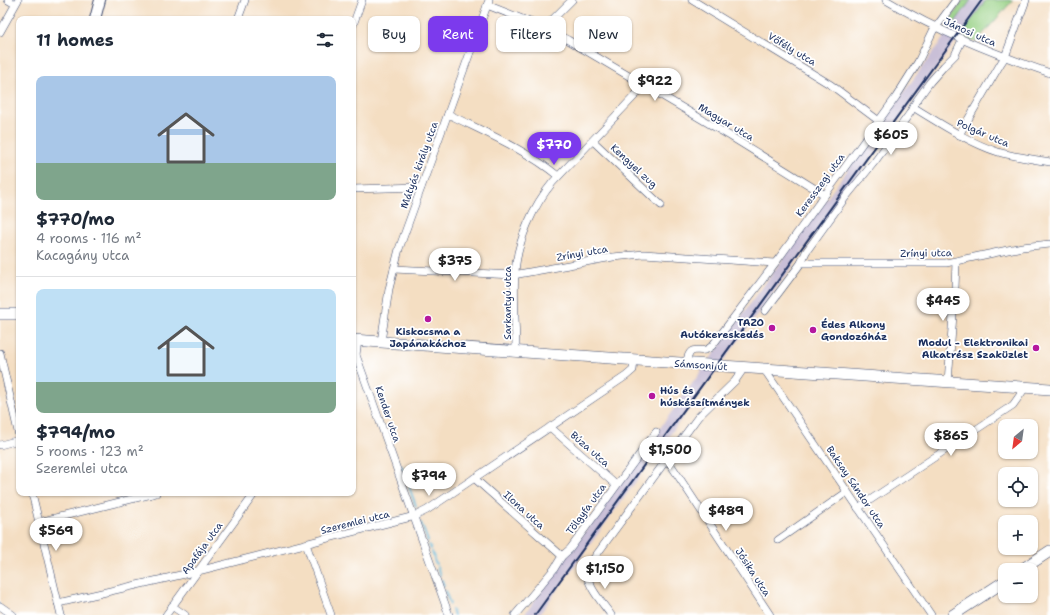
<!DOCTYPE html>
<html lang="en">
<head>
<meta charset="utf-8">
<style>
  :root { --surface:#fff; --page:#f2f2f3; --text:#1f2937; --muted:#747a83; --line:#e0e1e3; --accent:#7c3aed }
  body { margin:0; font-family:"Shantell Sans",sans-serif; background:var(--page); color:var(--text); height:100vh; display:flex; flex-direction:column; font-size:15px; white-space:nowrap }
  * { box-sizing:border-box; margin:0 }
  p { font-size:13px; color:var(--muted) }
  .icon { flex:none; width:22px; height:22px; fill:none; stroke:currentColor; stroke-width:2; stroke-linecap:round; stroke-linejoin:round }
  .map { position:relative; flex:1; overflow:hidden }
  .drawer { position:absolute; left:16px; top:16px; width:340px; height:480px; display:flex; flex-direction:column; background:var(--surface); border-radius:8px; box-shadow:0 1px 3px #0004 }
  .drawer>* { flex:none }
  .top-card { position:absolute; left:368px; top:16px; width:380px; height:36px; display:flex; gap:8px }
  .needle { width:26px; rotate:209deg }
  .buttons { position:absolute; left:998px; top:419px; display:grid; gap:8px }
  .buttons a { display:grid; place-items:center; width:40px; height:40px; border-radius:8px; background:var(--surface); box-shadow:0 1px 3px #0004; font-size:20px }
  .price { position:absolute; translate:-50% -34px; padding:0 9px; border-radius:14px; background:#fff; color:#222; font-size:13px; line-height:26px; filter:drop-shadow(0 1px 2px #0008) }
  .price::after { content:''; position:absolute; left:50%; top:24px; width:12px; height:9px; margin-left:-6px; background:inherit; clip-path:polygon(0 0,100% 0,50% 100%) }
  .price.active { background:var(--accent); color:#fff }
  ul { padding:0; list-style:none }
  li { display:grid; align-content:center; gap:8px; height:212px; padding:0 20px }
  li+li { border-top:1px solid var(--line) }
  li span { display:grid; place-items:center; height:124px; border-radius:8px; color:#555 }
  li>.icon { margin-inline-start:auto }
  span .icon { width:72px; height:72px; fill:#fffc; stroke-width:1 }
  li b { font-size:17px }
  h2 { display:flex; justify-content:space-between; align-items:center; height:48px; padding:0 20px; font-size:17px }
  .pill { padding:0 14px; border-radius:8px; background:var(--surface); box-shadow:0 1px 3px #0004; font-size:14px; line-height:36px }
  .pill.active { background:var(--accent); color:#fff }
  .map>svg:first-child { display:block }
</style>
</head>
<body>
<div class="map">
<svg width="1050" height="615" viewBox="0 0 1050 615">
  <rect width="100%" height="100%" fill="#fff"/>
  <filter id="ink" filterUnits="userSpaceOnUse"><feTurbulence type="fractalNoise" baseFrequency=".025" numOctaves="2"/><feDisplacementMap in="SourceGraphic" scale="8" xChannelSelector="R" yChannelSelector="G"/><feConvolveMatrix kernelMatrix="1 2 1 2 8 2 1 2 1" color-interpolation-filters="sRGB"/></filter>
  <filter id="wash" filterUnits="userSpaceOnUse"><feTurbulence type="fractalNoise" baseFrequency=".012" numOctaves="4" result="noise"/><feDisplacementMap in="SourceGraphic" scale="16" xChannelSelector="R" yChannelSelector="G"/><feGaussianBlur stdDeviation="0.9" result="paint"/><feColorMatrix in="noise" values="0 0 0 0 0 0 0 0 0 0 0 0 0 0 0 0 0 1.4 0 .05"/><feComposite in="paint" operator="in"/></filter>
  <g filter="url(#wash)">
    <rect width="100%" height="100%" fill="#f4dec2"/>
    <polygon fill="#c9bfd7" points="971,0 986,0 539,615 524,615"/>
    <g fill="#96d083" stroke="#588070">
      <polygon points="963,0 971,0 950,29 946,27"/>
      <polygon points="986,0 1013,0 976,42 961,35"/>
    </g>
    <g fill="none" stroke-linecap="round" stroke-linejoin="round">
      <g stroke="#5db7db" stroke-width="2">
        <polyline points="402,466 403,470"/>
        <polyline points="405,474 406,478"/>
        <polyline points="409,487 416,506"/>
        <polyline points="421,523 428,541"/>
        <polyline points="429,545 431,549"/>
        <polyline points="432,552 434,558"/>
        <polyline points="434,560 436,564"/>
        <polyline points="437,567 440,575"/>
        <polyline points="442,580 444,586"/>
        <polyline points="445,591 450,604"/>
        <polyline points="452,610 454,615"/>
      </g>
    </g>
  </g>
  <g filter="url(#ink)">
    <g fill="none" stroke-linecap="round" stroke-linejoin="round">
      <g stroke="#3c496d" stroke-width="8">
        <g id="street">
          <polyline points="8,0 15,4"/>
          <polyline points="692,0 831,85 879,121"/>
          <path d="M886,0C939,32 992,53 1050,73"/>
          <polyline points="487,5 540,26 568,40 730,136 825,195"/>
          <polyline points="238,19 245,0"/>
          <polyline points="353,25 362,0"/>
          <polyline points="544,28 572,0"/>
          <polyline points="0,32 18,0"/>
          <path d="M913,107C941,124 968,142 998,152C1015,157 1033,159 1050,162"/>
          <path d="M448,114C486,133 525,149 558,176"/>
          <polyline points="959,135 1001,63 1005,57 1026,0"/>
          <polyline points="593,141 661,205"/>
          <polyline points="353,189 421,187"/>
          <polyline points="801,263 946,263 1022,247 1050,244"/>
          <polyline points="394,269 513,275 613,257 644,254 774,263"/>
          <polyline points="765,311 801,263 806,252 845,198 876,160 910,113 917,100 930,82 944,66 955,55 962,40"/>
          <polyline points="381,342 389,289 399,249 489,0"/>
          <path d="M516,351C516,325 513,298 515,271C518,240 533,206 553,182L645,85"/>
          <polyline points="0,353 19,436"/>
          <polyline points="356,355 449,615"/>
          <polyline points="353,358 356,355 358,340"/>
          <path d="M686,364C691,339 699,358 712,346L779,258L896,97L918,62L933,31L956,0"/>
          <polyline points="764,369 931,615"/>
          <polyline points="948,382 955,288 956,262"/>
          <polyline points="550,427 616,485"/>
          <polyline points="0,445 19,440"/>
          <polyline points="667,459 770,615"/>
          <polyline points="474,478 562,556"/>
          <polyline points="32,493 61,615"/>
          <polyline points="858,508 1013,405 1025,388"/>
          <polyline points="39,522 156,493"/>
          <polyline points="778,540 847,492"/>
          <polyline points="306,544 331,615"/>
          <polyline points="58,603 198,571 415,516 427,510 626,376 633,370 634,360"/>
          <polyline points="0,606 13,615"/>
          <polyline points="172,606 185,615"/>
          <polyline points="166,615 255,493"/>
          <polyline points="515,615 554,569 562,556 570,549 656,432"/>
          <path d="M611,615C601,601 587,586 586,569L698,417L735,381L744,368"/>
        </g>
      </g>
      <g stroke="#3c496d" stroke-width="12">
        <polyline id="secondary" points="95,19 100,0"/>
      </g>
      <g stroke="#3c496d" stroke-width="12">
        <g id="primary">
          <polyline points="0,314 19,314"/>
          <polyline points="353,340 1050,389"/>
          <polyline points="1021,570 1050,551"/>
          <polyline points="953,615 1005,581"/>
        </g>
      </g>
      <use href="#street" stroke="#fff" stroke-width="7"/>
      <use href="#secondary" stroke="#fff" stroke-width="10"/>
      <use href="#primary" stroke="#fff" stroke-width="11"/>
      <polyline stroke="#1b2f5e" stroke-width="2" points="535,615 982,0"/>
    </g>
  </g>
  <g fill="#b5179e" stroke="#fff" stroke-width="1.5">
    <circle cx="428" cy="319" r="4"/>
    <circle cx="772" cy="328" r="4"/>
    <circle cx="813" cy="330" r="4"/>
    <circle cx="1036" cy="348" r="4"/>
    <circle cx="652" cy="396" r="4"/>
  </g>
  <g text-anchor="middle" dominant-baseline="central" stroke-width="3.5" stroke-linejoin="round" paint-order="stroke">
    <g font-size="10" fill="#1b2f5e" stroke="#fff">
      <text transform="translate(970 32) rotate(24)">Jánosi utca</text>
      <text transform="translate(792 49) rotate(31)">Vőfély utca</text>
      <text transform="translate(726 122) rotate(31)">Magyar utca</text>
      <text transform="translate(983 133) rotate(23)">Polgár utca</text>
      <text transform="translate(419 165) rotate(-70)">Mátyás király utca</text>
      <text transform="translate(634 166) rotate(43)">Kengyel zug</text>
      <text transform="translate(820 185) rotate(-54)">Keresszegi utca</text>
      <text transform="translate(582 253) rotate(-10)">Zrínyi utca</text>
      <text transform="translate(926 253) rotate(-1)">Zrínyi utca</text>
      <text transform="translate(507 303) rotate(-90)">Sarkantyú utca</text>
      <text transform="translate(701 365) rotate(4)">Sámsoni út</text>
      <text transform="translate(388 414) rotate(71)">Kender utca</text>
      <text transform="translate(590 449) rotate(41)">Búza utca</text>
      <text transform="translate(856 487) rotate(56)">Baksay Sándor utca</text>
      <text transform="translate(586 509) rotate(-54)">Tölgyfa utca</text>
      <text transform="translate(524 510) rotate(42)">Ilona utca</text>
      <text transform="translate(355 522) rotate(-14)">Szeremlei utca</text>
      <text transform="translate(202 548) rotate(-54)">Apafája utca</text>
      <text transform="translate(753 572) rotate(57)">Jósika utca</text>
    </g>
    <g font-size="10" font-weight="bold" fill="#1b2f5e" stroke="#fff" text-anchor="end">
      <text x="764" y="322">TAZO<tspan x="764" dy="12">Autókereskedés</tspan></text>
      <text x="821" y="324" text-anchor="start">Édes Alkony<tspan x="821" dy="12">Gondozóház</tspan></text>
      <text x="428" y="331" text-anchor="middle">Kiskocsma a<tspan x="428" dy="12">Japánakáchoz</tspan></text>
      <text x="1028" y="342">Modul - Elektronikai<tspan x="1028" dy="12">Alkatrész Szaküzlet</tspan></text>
      <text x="660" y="390" text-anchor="start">Hús és<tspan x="660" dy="12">húskészítmények</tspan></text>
    </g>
  </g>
</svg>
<div class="buttons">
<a><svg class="needle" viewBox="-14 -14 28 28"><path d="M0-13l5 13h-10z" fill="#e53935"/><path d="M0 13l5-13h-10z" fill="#747a83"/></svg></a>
<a><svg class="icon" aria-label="locate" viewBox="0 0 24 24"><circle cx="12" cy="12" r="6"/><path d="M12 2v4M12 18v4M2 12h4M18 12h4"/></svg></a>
<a>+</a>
<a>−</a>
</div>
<b class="price" style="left:655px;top:102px">$922</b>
<b class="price" style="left:891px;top:156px">$605</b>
<b class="price active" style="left:554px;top:166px">$770</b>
<b class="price" style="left:455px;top:282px">$375</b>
<b class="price" style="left:943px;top:322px">$445</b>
<b class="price" style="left:951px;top:457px">$865</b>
<b class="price" style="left:670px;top:471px">$1,500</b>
<b class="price" style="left:429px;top:497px">$794</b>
<b class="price" style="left:726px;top:532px">$489</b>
<b class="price" style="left:56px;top:552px">$569</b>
<b class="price" style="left:605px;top:590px">$1,150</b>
<div class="top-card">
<a class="pill">Buy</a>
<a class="pill active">Rent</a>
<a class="pill">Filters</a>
<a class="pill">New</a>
</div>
<section class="drawer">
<h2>11 homes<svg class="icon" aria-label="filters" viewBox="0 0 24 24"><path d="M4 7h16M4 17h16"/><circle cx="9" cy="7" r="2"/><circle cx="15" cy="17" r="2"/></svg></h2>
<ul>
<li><span style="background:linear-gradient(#a9c7e8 70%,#7fa58c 0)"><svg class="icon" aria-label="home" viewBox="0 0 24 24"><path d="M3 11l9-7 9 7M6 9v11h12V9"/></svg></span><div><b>$770/mo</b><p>4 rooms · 116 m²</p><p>Kacagány utca</p></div></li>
<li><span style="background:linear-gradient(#bfe0f5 75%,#7fa58c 0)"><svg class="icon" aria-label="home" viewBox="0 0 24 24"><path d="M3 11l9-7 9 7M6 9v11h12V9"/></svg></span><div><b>$794/mo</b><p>5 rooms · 123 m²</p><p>Szeremlei utca</p></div></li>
</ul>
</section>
</div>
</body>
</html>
